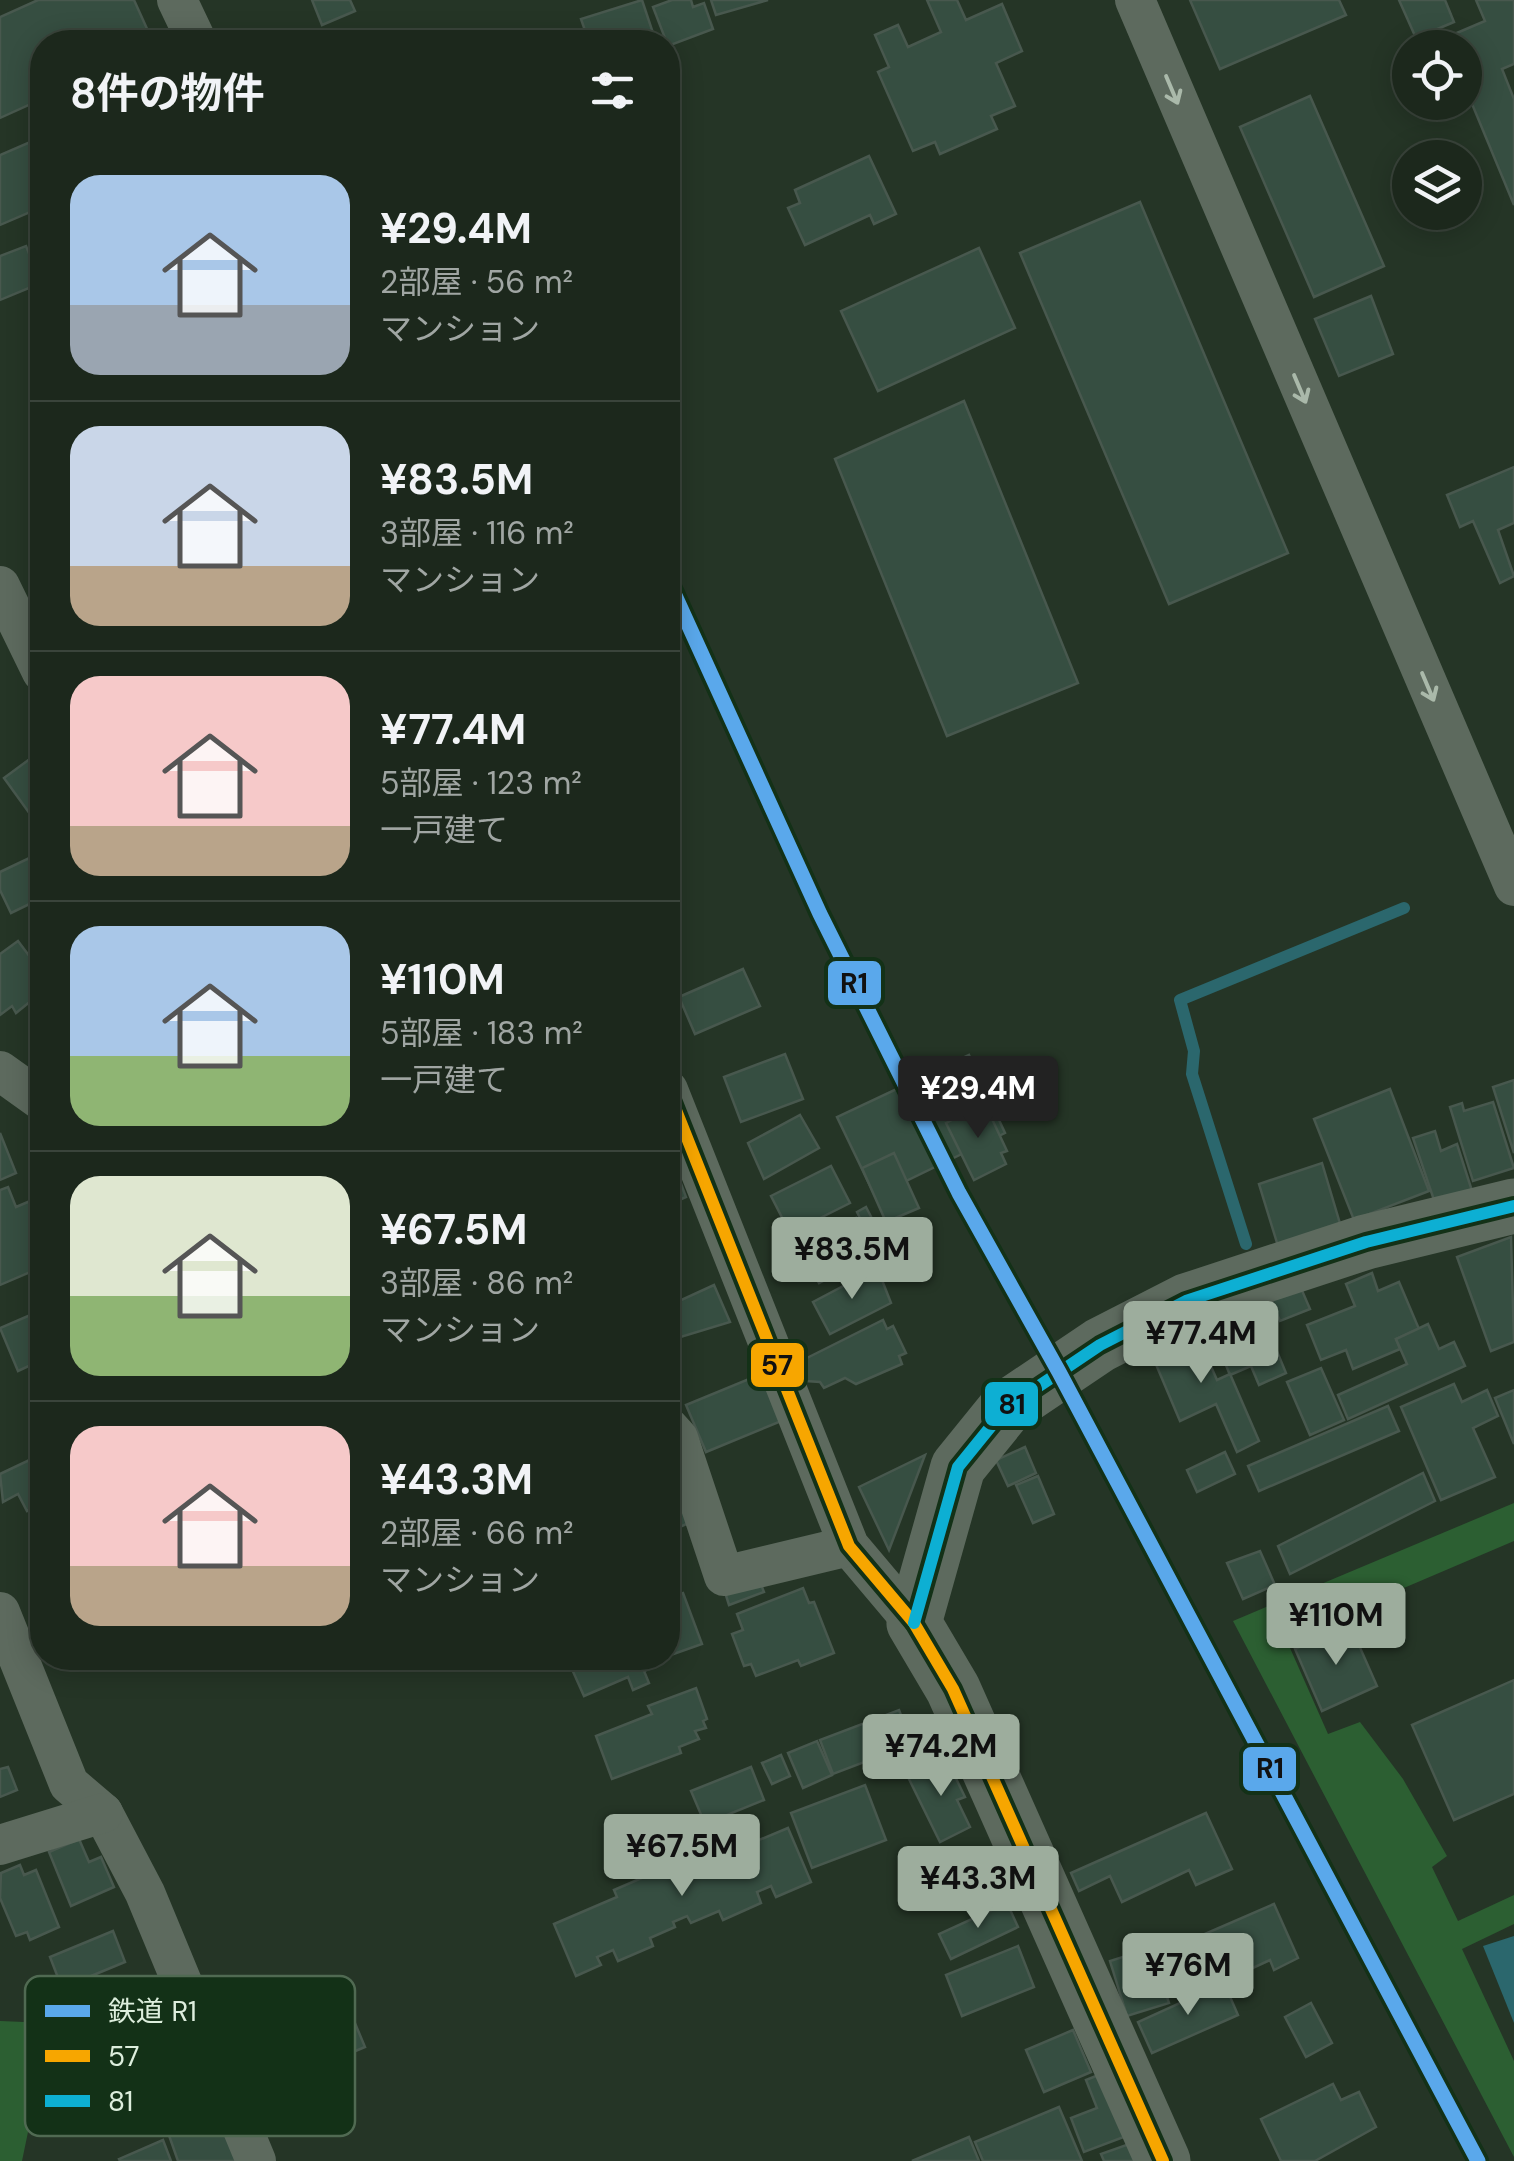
<!DOCTYPE html>
<html lang="ja">
<head>
<meta charset="utf-8">
<style>
  :root { --surface:#1c281c; --page:#293429; --text:#f1f3f6; --muted:#a0a6a3; --line:#3a443b; --accent:#9dad9d }
  body { margin:0; font-family:"DM Sans","Noto Sans JP",sans-serif; background:var(--page); color:var(--text); height:100vh; display:flex; flex-direction:column; font-size:38px; white-space:nowrap }
  * { box-sizing:border-box; margin:0 }
  p { font-size:32px; color:var(--muted) }
  .icon { flex:none; width:55px; height:55px; fill:none; stroke:currentColor; stroke-width:2; stroke-linecap:round; stroke-linejoin:round }
  .map { position:relative; flex:1; overflow:hidden }
  .details { position:absolute; left:30px; top:30px; width:650px; height:1640px; display:flex; flex-direction:column; background:var(--surface); border-radius:40px; box-shadow:0 5px 25px #0003,0 0 0 2px var(--line) }
  .details>* { flex:none }
  .controls { position:absolute; left:1392px; top:30px; display:grid; gap:20px }
  .controls a { display:grid; place-items:center; width:90px; height:90px; border-radius:50%; background:var(--surface); box-shadow:0 5px 25px #0003,0 0 0 2px var(--line); font-size:50px }
  .price { position:absolute; translate:-50% -85px; padding:0 22px; border-radius:10px; background:var(--accent); color:#111; font-size:32px; line-height:65px; filter:drop-shadow(0 2px 5px #0008) }
  .price::after { content:''; position:absolute; left:50%; top:60px; width:30px; height:22px; margin-left:-15px; background:inherit; clip-path:polygon(0 0,100% 0,50% 100%) }
  .price.on { background:#222; color:#fff }
  ul { padding:0; list-style:none }
  li { display:flex; align-items:center; gap:30px; height:250px; padding:0 40px }
  li+li { border-top:2px solid var(--line) }
  li span { display:grid; place-items:center; flex:none; width:280px; height:200px; border-radius:30px; color:#555 }
  li>.icon { margin-inline-start:auto }
  span .icon { width:120px; height:120px; fill:#fffc; stroke-width:1 }
  li b { font-size:42px }
  h2 { display:flex; justify-content:space-between; align-items:center; height:120px; padding:0 40px; font-size:42px }
  .map>svg:first-child { display:block }
</style>
</head>
<body>
<div class="map">
<svg width="1514" height="2161" viewBox="0 0 1514 2161">
  <rect width="100%" height="100%" fill="#253526"/>
  <g fill="#2c5f32">
    <polygon points="1514,1503 1514,1541 1364,1605 1355,1619 1290,1648 1328,1734 1360,1722 1403,1779 1447,1856 1432,1867 1458,1921 1514,1895 1514,1924 1462,1949 1514,2061 1514,2157 1233,1621"/>
    <path d="M0,2021C67,2023 87,2028 106,2094L28,2132L22,2161H0Z"/>
  </g>
  <polygon fill="#2b676d" points="1514,1936 1514,2023 1483,1946"/>
  <g fill="none" stroke-linecap="round" stroke-linejoin="round">
    <polyline stroke="#2b676d" stroke-width="12" points="1246,1244 1192,1074 1194,1051 1180,1000 1404,908"/>
  </g>
  <g fill="#364e41" stroke="#48584e" stroke-width="2.5">
    <polygon points="38,0 134,0 153,42 42,42 42,99 0,118 0,17"/>
    <polygon points="312,0 350,0 355,11 322,25"/>
    <polygon points="642,0 656,42 589,42 581,19"/>
    <polygon points="672,0 691,0 693,7 704,3 713,29 668,46 653,7"/>
    <polygon points="711,0 768,0 716,15"/>
    <polygon points="927,0 957,0 966,20 1002,4 1022,51 996,63 1015,106 991,116 997,129 940,154 935,142 913,151 878,72 889,67 875,35 898,25 908,47 941,32"/>
    <polygon points="1190,0 1339,0 1346,15 1220,69"/>
    <polygon points="1399,0 1445,0 1454,22 1416,38"/>
    <polygon points="1476,0 1514,0 1514,64 1502,69 1514,99 1514,205 1465,87 1465,48 1449,48 1445,38 1485,21"/>
    <polygon points="1310,96 1384,266 1314,297 1240,127"/>
    <polygon points="42,137 42,207 0,225 0,155"/>
    <polygon points="869,156 896,214 874,224 870,215 805,245 788,208 800,203 795,190"/>
    <polygon points="1140,202 1288,553 1169,604 1020,253"/>
    <polygon points="26,246 41,283 0,300 0,256"/>
    <polygon points="979,248 1015,328 878,391 841,311"/>
    <polygon points="1371,296 1393,354 1339,376 1315,319"/>
    <polygon points="964,401 1078,683 947,736 835,459"/>
    <polygon points="1514,467 1514,523 1498,530 1514,576 1500,583 1473,521 1460,527 1447,495"/>
    <polygon points="42,750 42,815 35,821 4,778"/>
    <polygon points="42,852 42,898 11,913 0,890 0,872"/>
    <polygon points="18,941 42,973 42,992 16,1013 12,1006 0,1015 0,954"/>
    <polygon points="743,969 760,1006 695,1034 679,997"/>
    <polygon points="785,1054 803,1099 741,1122 724,1077"/>
    <polygon points="969,1055 1005,1133 875,1196 837,1117"/>
    <polygon points="1514,1080 1514,1153 1493,1087"/>
    <polygon points="1390,1089 1429,1191 1354,1220 1314,1119"/>
    <polygon points="1493,1102 1514,1168 1473,1181 1450,1107 1462,1103 1464,1111"/>
    <polygon points="985,1104 1007,1151 1001,1153 1006,1164 974,1180 946,1123"/>
    <polygon points="800,1115 819,1148 764,1179 748,1143"/>
    <polygon points="1435,1131 1441,1151 1457,1144 1472,1191 1435,1203 1413,1138"/>
    <polygon points="0,1133 16,1173 0,1180"/>
    <polygon points="668,1149 686,1197 668,1205"/>
    <polygon points="894,1153 919,1208 886,1222 862,1168"/>
    <polygon points="1322,1163 1341,1227 1278,1246 1259,1184"/>
    <polygon points="831,1166 850,1203 790,1233 771,1196"/>
    <polygon points="8,1187 16,1207 35,1199 42,1215 42,1255 38,1257 42,1267 0,1285 0,1190"/>
    <polygon points="866,1207 881,1236 871,1241 857,1212"/>
    <polygon points="856,1218 874,1254 819,1283 798,1248"/>
    <polygon points="1511,1237 1514,1342 1491,1351 1457,1257"/>
    <polygon points="870,1272 874,1278 880,1275 891,1303 830,1334 813,1302"/>
    <polygon points="1372,1273 1378,1291 1399,1282 1419,1329 1396,1339 1400,1349 1353,1369 1346,1350 1321,1360 1307,1325 1355,1306 1346,1284"/>
    <polygon points="1297,1279 1310,1309 1280,1321 1268,1291"/>
    <polygon points="714,1285 730,1322 674,1339 668,1325 668,1306"/>
    <polygon points="1254,1296 1286,1373 1259,1385 1251,1366 1230,1375 1206,1316"/>
    <polygon points="42,1310 42,1360 18,1371 0,1328"/>
    <polygon points="883,1320 887,1329 893,1326 906,1353 899,1356 902,1364 856,1384 845,1378 824,1388 820,1382 806,1381 797,1363"/>
    <polygon points="1428,1324 1439,1349 1454,1342 1465,1366 1348,1419 1338,1395 1407,1364 1396,1339"/>
    <polygon points="1194,1328 1217,1380 1230,1374 1259,1441 1237,1452 1216,1404 1180,1421 1149,1348"/>
    <polygon points="1321,1368 1344,1420 1310,1435 1287,1382"/>
    <polygon points="771,1370 791,1417 706,1452 686,1405"/>
    <polygon points="1454,1384 1462,1402 1487,1390 1498,1416 1473,1428 1495,1477 1441,1500 1401,1407"/>
    <polygon points="1514,1390 1514,1444 1495,1398"/>
    <polygon points="1388,1406 1399,1431 1259,1491 1248,1466"/>
    <polygon points="1025,1447 1036,1473 1008,1486 996,1460"/>
    <polygon points="1225,1452 1235,1474 1197,1492 1187,1470"/>
    <polygon points="42,1454 42,1515 38,1506 27,1511 18,1494 3,1502 0,1474"/>
    <polygon points="925,1455 889,1550 859,1487"/>
    <polygon points="1423,1473 1435,1501 1290,1574 1278,1546"/>
    <polygon points="668,1476 689,1523 668,1532"/>
    <polygon points="1038,1476 1054,1514 1033,1523 1016,1485"/>
    <polygon points="1260,1551 1275,1585 1243,1599 1227,1563"/>
    <polygon points="756,1572 764,1592 729,1605 723,1586"/>
    <polygon points="803,1588 809,1603 814,1602 834,1653 801,1666 798,1660 756,1676 751,1664 744,1666 732,1634 743,1630 737,1614"/>
    <polygon points="683,1593 702,1644 668,1656 668,1598"/>
    <polygon points="1350,1625 1377,1686 1322,1711 1295,1649"/>
    <polygon points="567,1658 649,1658 653,1667 644,1671 649,1683 633,1690 628,1677 584,1696"/>
    <polygon points="1514,1680 1514,1794 1454,1820 1412,1725"/>
    <polygon points="696,1688 707,1719 703,1721 706,1728 695,1731 699,1739 679,1747 681,1753 612,1779 596,1736 652,1714 648,1706"/>
    <polygon points="899,1710 907,1731 924,1724 930,1737 833,1774 820,1740"/>
    <polygon points="817,1741 832,1775 803,1788 788,1753"/>
    <polygon points="781,1755 790,1776 772,1784 762,1763"/>
    <polygon points="946,1758 965,1797 957,1800 970,1827 940,1842 908,1777"/>
    <polygon points="8,1767 17,1790 0,1797 0,1769"/>
    <polygon points="751,1767 764,1800 705,1824 691,1791"/>
    <polygon points="865,1785 886,1840 812,1868 791,1813"/>
    <polygon points="1206,1813 1232,1869 1196,1885 1189,1870 1122,1902 1110,1876 1079,1891 1071,1873"/>
    <polygon points="788,1828 811,1882 776,1897 771,1886 757,1892 761,1903 723,1920 719,1911 691,1923 687,1916 673,1922 675,1927 650,1938 653,1946 618,1961 613,1950 597,1957 601,1965 576,1976 554,1924 617,1897 614,1890 702,1852 706,1862"/>
    <polygon points="79,1839 89,1862 101,1857 114,1887 71,1906 49,1852"/>
    <polygon points="20,1865 24,1875 36,1870 59,1927 30,1940 27,1932 16,1936 0,1898 1,1873"/>
    <polygon points="1007,1903 1018,1927 951,1959 939,1934"/>
    <polygon points="1274,1904 1298,1958 1274,1970 1270,1960 1218,1984 1198,1937"/>
    <polygon points="113,1931 125,1962 62,1988 50,1957"/>
    <polygon points="1018,1946 1034,1987 962,2016 946,1975"/>
    <polygon points="1151,1948 1169,2003 1127,2016 1110,1961"/>
    <polygon points="1224,1983 1238,2015 1152,2053 1138,2022"/>
    <polygon points="344,1997 365,2047 286,2080 265,2029"/>
    <polygon points="1311,2003 1332,2043 1306,2057 1285,2017"/>
    <polygon points="1073,2030 1091,2072 1044,2092 1026,2050"/>
    <polygon points="1106,2072 1129,2135 1084,2152 1071,2118 1097,2108 1086,2080"/>
    <polygon points="1333,2084 1341,2100 1359,2092 1376,2127 1315,2161 1281,2161 1261,2119"/>
    <polygon points="216,2105 236,2161 178,2161 165,2124"/>
    <polygon points="1059,2107 1082,2161 983,2161 975,2142"/>
    <polygon points="969,2137 979,2161 912,2161"/>
    <polygon points="163,2140 171,2161 120,2161 119,2159"/>
    <polygon points="1132,2143 1138,2161 1104,2161 1101,2154"/>
  </g>
  <g fill="none" stroke-linecap="round" stroke-linejoin="round">
    <g stroke="#5d6a5e" stroke-width="40">
      <polyline points="177,0 197,42"/>
      <polyline points="1135,0 1514,886"/>
      <polyline points="0,586 42,672"/>
      <polyline points="0,1071 42,1101"/>
      <polyline points="668,1090 849,1546 914,1623"/>
      <polyline points="668,1427 678,1438 724,1576 849,1546"/>
      <polyline points="0,1612 69,1784 103,1813 145,1893 256,2161"/>
      <polyline points="0,1845 103,1813"/>
    </g>
    <polyline stroke="#5d6a5e" stroke-width="55" points="1163,2161 953,1689 914,1623 958,1467 1005,1409 1100,1345 1186,1301 1366,1242 1514,1206"/>
    <g stroke="#133117" stroke-width="20">
      <polyline id="bus-1" points="668,1090 849,1546 914,1623 953,1689 1163,2161"/>
    </g>
    <g stroke="#133117" stroke-width="20">
      <polyline id="bus-2" points="914,1623 958,1467 1005,1409 1100,1345 1186,1301 1366,1242 1514,1206"/>
    </g>
    <use href="#bus-1" stroke="#f7a600" stroke-width="12"/>
    <use href="#bus-2" stroke="#0dafd3" stroke-width="12"/>
    <g stroke="#133117" stroke-width="22">
      <polyline id="rail-1" points="668,580 820,914 959,1193 1059,1372 1478,2161"/>
    </g>
    <use href="#rail-1" stroke="#5aa8eb" stroke-width="15"/>
  </g>
  <defs><path id="oneway-shaft" d="M-6 0H5M1.5-3L5.5 0L1.5 3" fill="none" stroke-width="1.6" stroke-linecap="round" stroke-linejoin="round" transform="scale(2.5)"/></defs>
  <g stroke="#aab9aa">
    <use href="#oneway-shaft" transform="translate(1172 90) rotate(67)"/>
    <use href="#oneway-shaft" transform="translate(1300 389) rotate(67)"/>
    <use href="#oneway-shaft" transform="translate(1428 687) rotate(67)"/>
  </g>
  <rect x="25" y="1976" width="330" height="160" rx="15" fill="#133117" stroke="#506a52" stroke-width="2.5"/>
  <rect x="45" y="2005" width="45" height="12" fill="#5aa8eb"/>
  <rect x="45" y="2050" width="45" height="12" fill="#f7a600"/>
  <rect x="45" y="2095" width="45" height="12" fill="#0dafd3"/>
  <g font-size="28" fill="#ded">
    <text x="108" y="2021">鉄道 R1</text>
    <text x="108" y="2066">57</text>
    <text x="108" y="2111">81</text>
  </g>
  <g stroke="#133117" stroke-width="4">
    <rect x="826" y="959" width="57" height="48" rx="10" fill="#5aa8eb"/>
    <rect x="749" y="1341" width="57" height="48" rx="10" fill="#f7a600"/>
    <rect x="983" y="1380" width="57" height="48" rx="10" fill="#0dafd3"/>
    <rect x="1241" y="1745" width="57" height="48" rx="10" fill="#5aa8eb"/>
  </g>
  <g font-size="28" text-anchor="middle" font-weight="bold" fill="#111">
    <text x="854" y="993">R1</text>
    <text x="777" y="1375">57</text>
    <text x="1012" y="1414">81</text>
    <text x="1270" y="1778">R1</text>
  </g>
</svg>
<div class="controls">
<a><svg class="icon" aria-label="locate" viewBox="0 0 24 24"><circle cx="12" cy="12" r="6"/><path d="M12 2v4M12 18v4M2 12h4M18 12h4"/></svg></a>
<a><svg class="icon" aria-label="layers" viewBox="0 0 24 24"><path d="M12 4l9 5-9 5-9-5zM3 14l9 5 9-5"/></svg></a>
</div>
<b class="price on" style="left:978px;top:1141px">¥29.4M</b>
<b class="price" style="left:852px;top:1302px">¥83.5M</b>
<b class="price" style="left:1201px;top:1386px">¥77.4M</b>
<b class="price" style="left:1336px;top:1668px">¥110M</b>
<b class="price" style="left:941px;top:1799px">¥74.2M</b>
<b class="price" style="left:682px;top:1899px">¥67.5M</b>
<b class="price" style="left:978px;top:1931px">¥43.3M</b>
<b class="price" style="left:1188px;top:2018px">¥76M</b>
<section class="details">
<h2>8件の物件<svg class="icon" aria-label="filters" viewBox="0 0 24 24"><path d="M4 7h16M4 17h16"/><circle cx="9" cy="7" r="2"/><circle cx="15" cy="17" r="2"/></svg></h2>
<ul>
<li><span style="background:linear-gradient(#a9c7e8 65%,#9aa5b1 0)"><svg class="icon" aria-label="home" viewBox="0 0 24 24"><path d="M3 11l9-7 9 7M6 9v11h12V9"/></svg></span><div><b>¥29.4M</b><p>2部屋 · 56 m²</p><p>マンション</p></div></li>
<li><span style="background:linear-gradient(#c9d6e8 70%,#b9a48a 0)"><svg class="icon" aria-label="home" viewBox="0 0 24 24"><path d="M3 11l9-7 9 7M6 9v11h12V9"/></svg></span><div><b>¥83.5M</b><p>3部屋 · 116 m²</p><p>マンション</p></div></li>
<li><span style="background:linear-gradient(#f6c9c9 75%,#b9a48a 0)"><svg class="icon" aria-label="home" viewBox="0 0 24 24"><path d="M3 11l9-7 9 7M6 9v11h12V9"/></svg></span><div><b>¥77.4M</b><p>5部屋 · 123 m²</p><p>一戸建て</p></div></li>
<li><span style="background:linear-gradient(#a9c7e8 65%,#8fb573 0)"><svg class="icon" aria-label="home" viewBox="0 0 24 24"><path d="M3 11l9-7 9 7M6 9v11h12V9"/></svg></span><div><b>¥110M</b><p>5部屋 · 183 m²</p><p>一戸建て</p></div></li>
<li><span style="background:linear-gradient(#dfe7d0 60%,#8fb573 0)"><svg class="icon" aria-label="home" viewBox="0 0 24 24"><path d="M3 11l9-7 9 7M6 9v11h12V9"/></svg></span><div><b>¥67.5M</b><p>3部屋 · 86 m²</p><p>マンション</p></div></li>
<li><span style="background:linear-gradient(#f6c9c9 70%,#b9a48a 0)"><svg class="icon" aria-label="home" viewBox="0 0 24 24"><path d="M3 11l9-7 9 7M6 9v11h12V9"/></svg></span><div><b>¥43.3M</b><p>2部屋 · 66 m²</p><p>マンション</p></div></li>
</ul>
</section>
</div>
</body>
</html>
